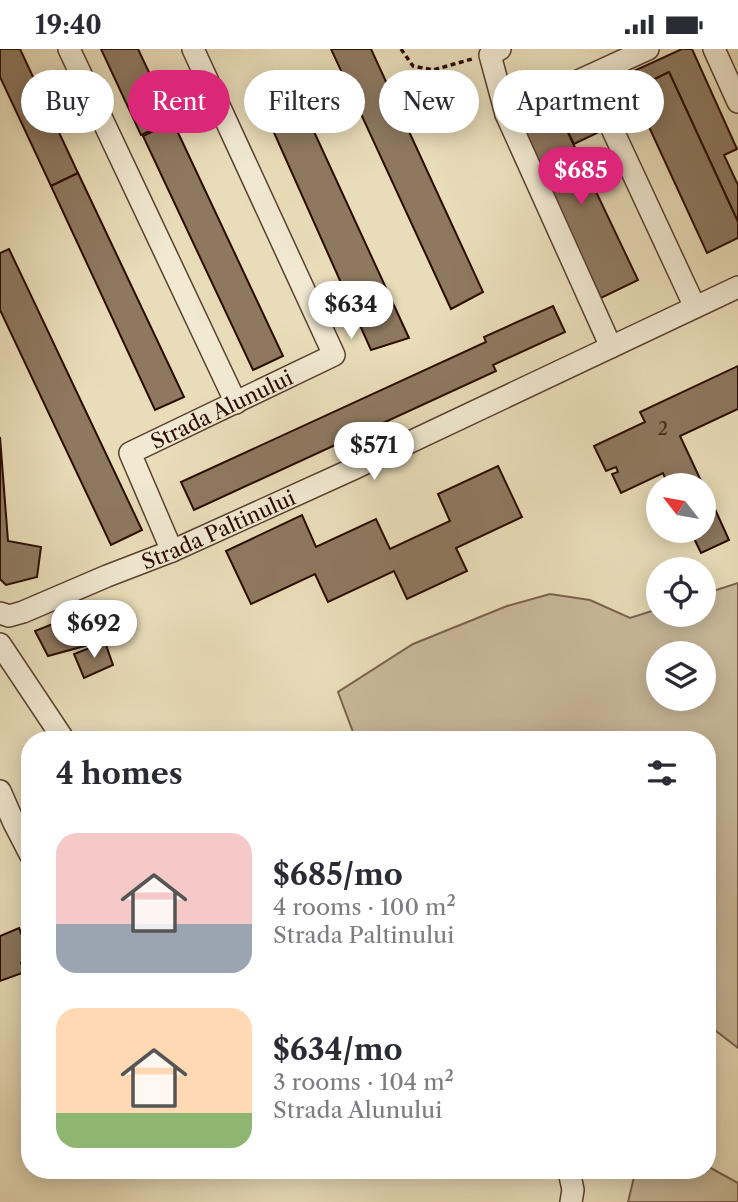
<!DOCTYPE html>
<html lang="en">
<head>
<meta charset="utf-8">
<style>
  :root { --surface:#fff; --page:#f2f2f3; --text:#2b2b33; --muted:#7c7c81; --accent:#db2777 }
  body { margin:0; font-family:"Libre Caslon Text",serif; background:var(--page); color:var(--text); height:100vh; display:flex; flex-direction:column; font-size:26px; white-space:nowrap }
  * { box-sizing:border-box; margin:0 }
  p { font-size:23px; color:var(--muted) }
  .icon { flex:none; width:38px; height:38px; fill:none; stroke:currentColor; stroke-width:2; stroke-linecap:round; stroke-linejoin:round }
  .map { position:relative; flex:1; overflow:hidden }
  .sheet { position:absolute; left:21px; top:682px; width:695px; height:448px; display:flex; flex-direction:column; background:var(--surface); border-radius:28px; box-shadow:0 4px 18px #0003 }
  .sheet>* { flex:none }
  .hud { position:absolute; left:21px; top:21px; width:696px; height:63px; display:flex; gap:14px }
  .needle { width:46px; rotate:301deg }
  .fabs { position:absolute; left:646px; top:424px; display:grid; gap:14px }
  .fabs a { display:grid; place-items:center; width:70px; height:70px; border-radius:50%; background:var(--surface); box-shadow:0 4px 18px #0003; font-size:35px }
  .price { position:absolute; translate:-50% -60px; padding:0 16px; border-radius:24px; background:#fff; color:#222; font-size:23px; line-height:46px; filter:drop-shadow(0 2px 4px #0008) }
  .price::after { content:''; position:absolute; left:50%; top:42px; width:21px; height:16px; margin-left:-10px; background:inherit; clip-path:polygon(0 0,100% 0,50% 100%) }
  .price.current { background:var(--accent); color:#fff }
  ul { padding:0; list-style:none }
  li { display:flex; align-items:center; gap:21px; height:175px; padding:0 35px }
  li span { display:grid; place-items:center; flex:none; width:196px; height:140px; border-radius:21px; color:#555 }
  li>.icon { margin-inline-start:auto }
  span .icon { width:84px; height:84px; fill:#fffc; stroke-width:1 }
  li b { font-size:30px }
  h2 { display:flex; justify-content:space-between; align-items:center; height:84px; padding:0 35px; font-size:30px }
  .pill { padding:0 24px; border-radius:32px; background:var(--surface); box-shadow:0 4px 18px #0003; font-size:24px; line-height:63px }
  .pill.current { background:var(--accent); color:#fff }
  .status { display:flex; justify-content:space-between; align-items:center; height:49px; padding:0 35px; background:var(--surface); direction:ltr }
  .status svg { height:19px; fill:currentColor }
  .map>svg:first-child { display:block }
</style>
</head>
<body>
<div class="status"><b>19:40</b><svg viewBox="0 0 49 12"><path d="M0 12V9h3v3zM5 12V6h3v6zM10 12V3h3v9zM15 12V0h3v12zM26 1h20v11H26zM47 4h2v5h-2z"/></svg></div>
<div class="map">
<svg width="738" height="1153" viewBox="0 0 738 1153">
  <rect width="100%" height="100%" fill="#e9ddb9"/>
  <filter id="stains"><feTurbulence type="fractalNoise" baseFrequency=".00286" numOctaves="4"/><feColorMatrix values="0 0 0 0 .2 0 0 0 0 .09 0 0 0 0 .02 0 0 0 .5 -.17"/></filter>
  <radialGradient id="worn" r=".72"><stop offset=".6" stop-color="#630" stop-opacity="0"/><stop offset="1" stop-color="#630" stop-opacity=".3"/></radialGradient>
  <g fill="#c9b99a" stroke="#7a624d" stroke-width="2" fill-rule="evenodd">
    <path d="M738,534V999L707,975V691H356L338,643L413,595L507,557L550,545L590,551L630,569L658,560V565H704V545ZM658,604H704V649H658Z"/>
    <polygon points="707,1117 738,1134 738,1153 628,1153 635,1124 643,1122 707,1122"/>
  </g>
  <g fill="#8e7960" stroke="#2b0c00" stroke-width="2">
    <polygon points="0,0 20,0 78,124 51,137 0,28"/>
    <polygon points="101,0 138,0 172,72 141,86"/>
    <polygon points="331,0 371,0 483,243 451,260"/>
    <polygon points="682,0 692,0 737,100 724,106 738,136 738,173 669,23 632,41 642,63 619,74 601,37"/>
    <polygon points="669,23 738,173 738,189 707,204 632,41"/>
    <polygon points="287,24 409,289 371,301 255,41"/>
    <polygon points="579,40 599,83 574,95 560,67 543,75 536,61"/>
    <polygon points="560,67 638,231 601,249 524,85"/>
    <polygon points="173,73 283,307 253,321 143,87"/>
    <polygon points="78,124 184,348 155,361 51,137"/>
    <polygon points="9,200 142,481 111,496 0,261 0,204"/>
    <polygon points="553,257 565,283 493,316 496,322 194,461 181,433 486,293 484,288"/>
    <polygon points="738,317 738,360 680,387 703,436 668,436 663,424 621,444 612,425 618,423 616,418 606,422 594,397 645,373 640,363"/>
    <polygon points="0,388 8,492 41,498 37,528 6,536 0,530"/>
    <polygon points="498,417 522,468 456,499 467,522 407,550 394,522 328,553 315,525 251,555 226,502 302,466 316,498 376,470 390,500 450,472 438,445"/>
    <polygon points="704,436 729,491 701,504 690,481 704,481"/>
    <polygon points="80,564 92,595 48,607 35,582"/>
    <polygon points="105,593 113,616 84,629 74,605"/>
    <polygon points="19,879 30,906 30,911 21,914 25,923 0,932 0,887"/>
  </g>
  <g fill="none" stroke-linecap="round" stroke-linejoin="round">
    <g stroke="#5a402e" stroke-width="24">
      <g id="minor">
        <polyline points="69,0 236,354"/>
        <polyline points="500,0 490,6 506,65 611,298"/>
        <polyline points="714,0 738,53"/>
        <polyline points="588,28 695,258"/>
        <polyline points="506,65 648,0"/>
        <path id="s1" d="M172,502L130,404L334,306L193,0"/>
        <path id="s2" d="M0,564L9,567L23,563L107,527L172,502L353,420L738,238"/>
        <polyline points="0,595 64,691"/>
        <polyline points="0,742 14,774 30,805"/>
        <polyline points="569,1122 573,1141 571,1153"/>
      </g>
    </g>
    <polyline stroke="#2b0c00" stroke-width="3.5" stroke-dasharray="5 3.5" stroke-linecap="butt" points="401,0 413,17 433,21 472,10"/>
    <use href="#minor" stroke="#f1e9d2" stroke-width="21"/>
  </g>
  <g text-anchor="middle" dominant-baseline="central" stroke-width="6" stroke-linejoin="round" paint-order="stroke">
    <g font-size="18" fill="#442718">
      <text x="663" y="380">2</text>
    </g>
    <g font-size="21" fill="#2b0c00" stroke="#f1e9d2">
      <text stroke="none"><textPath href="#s1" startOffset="208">Strada Alunului</textPath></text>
      <text stroke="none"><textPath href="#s2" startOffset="236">Strada Paltinului</textPath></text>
    </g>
  </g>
  <rect width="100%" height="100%" filter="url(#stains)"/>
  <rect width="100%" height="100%" fill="url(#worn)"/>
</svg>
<div class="fabs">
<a><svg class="needle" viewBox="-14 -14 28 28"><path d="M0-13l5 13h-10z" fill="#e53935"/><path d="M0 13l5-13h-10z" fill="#7c7c81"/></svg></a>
<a><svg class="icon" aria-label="locate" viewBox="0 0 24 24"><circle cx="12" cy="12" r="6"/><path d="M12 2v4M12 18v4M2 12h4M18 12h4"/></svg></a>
<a><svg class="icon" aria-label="layers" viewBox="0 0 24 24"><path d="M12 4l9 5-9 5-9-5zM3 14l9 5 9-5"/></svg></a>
</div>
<b class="price current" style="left:581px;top:158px">$685</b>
<b class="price" style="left:351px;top:292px">$634</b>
<b class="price" style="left:374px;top:433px">$571</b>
<b class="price" style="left:94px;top:611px">$692</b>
<div class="hud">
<a class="pill">Buy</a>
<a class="pill current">Rent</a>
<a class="pill">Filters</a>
<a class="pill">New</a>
<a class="pill">Apartment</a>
</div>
<section class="sheet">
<h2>4 homes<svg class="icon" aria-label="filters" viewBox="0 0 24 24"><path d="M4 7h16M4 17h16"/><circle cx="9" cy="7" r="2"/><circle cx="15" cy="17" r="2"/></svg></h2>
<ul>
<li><span style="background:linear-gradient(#f6c9c9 65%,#9aa5b1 0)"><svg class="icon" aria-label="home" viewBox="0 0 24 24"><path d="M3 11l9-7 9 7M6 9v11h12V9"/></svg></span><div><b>$685/mo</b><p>4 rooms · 100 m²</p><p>Strada Paltinului</p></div></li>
<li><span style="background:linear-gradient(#ffd9b3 75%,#8fb573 0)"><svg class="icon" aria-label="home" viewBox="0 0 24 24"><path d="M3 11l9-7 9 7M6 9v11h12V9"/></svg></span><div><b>$634/mo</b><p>3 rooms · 104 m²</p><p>Strada Alunului</p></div></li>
</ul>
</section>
</div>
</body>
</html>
